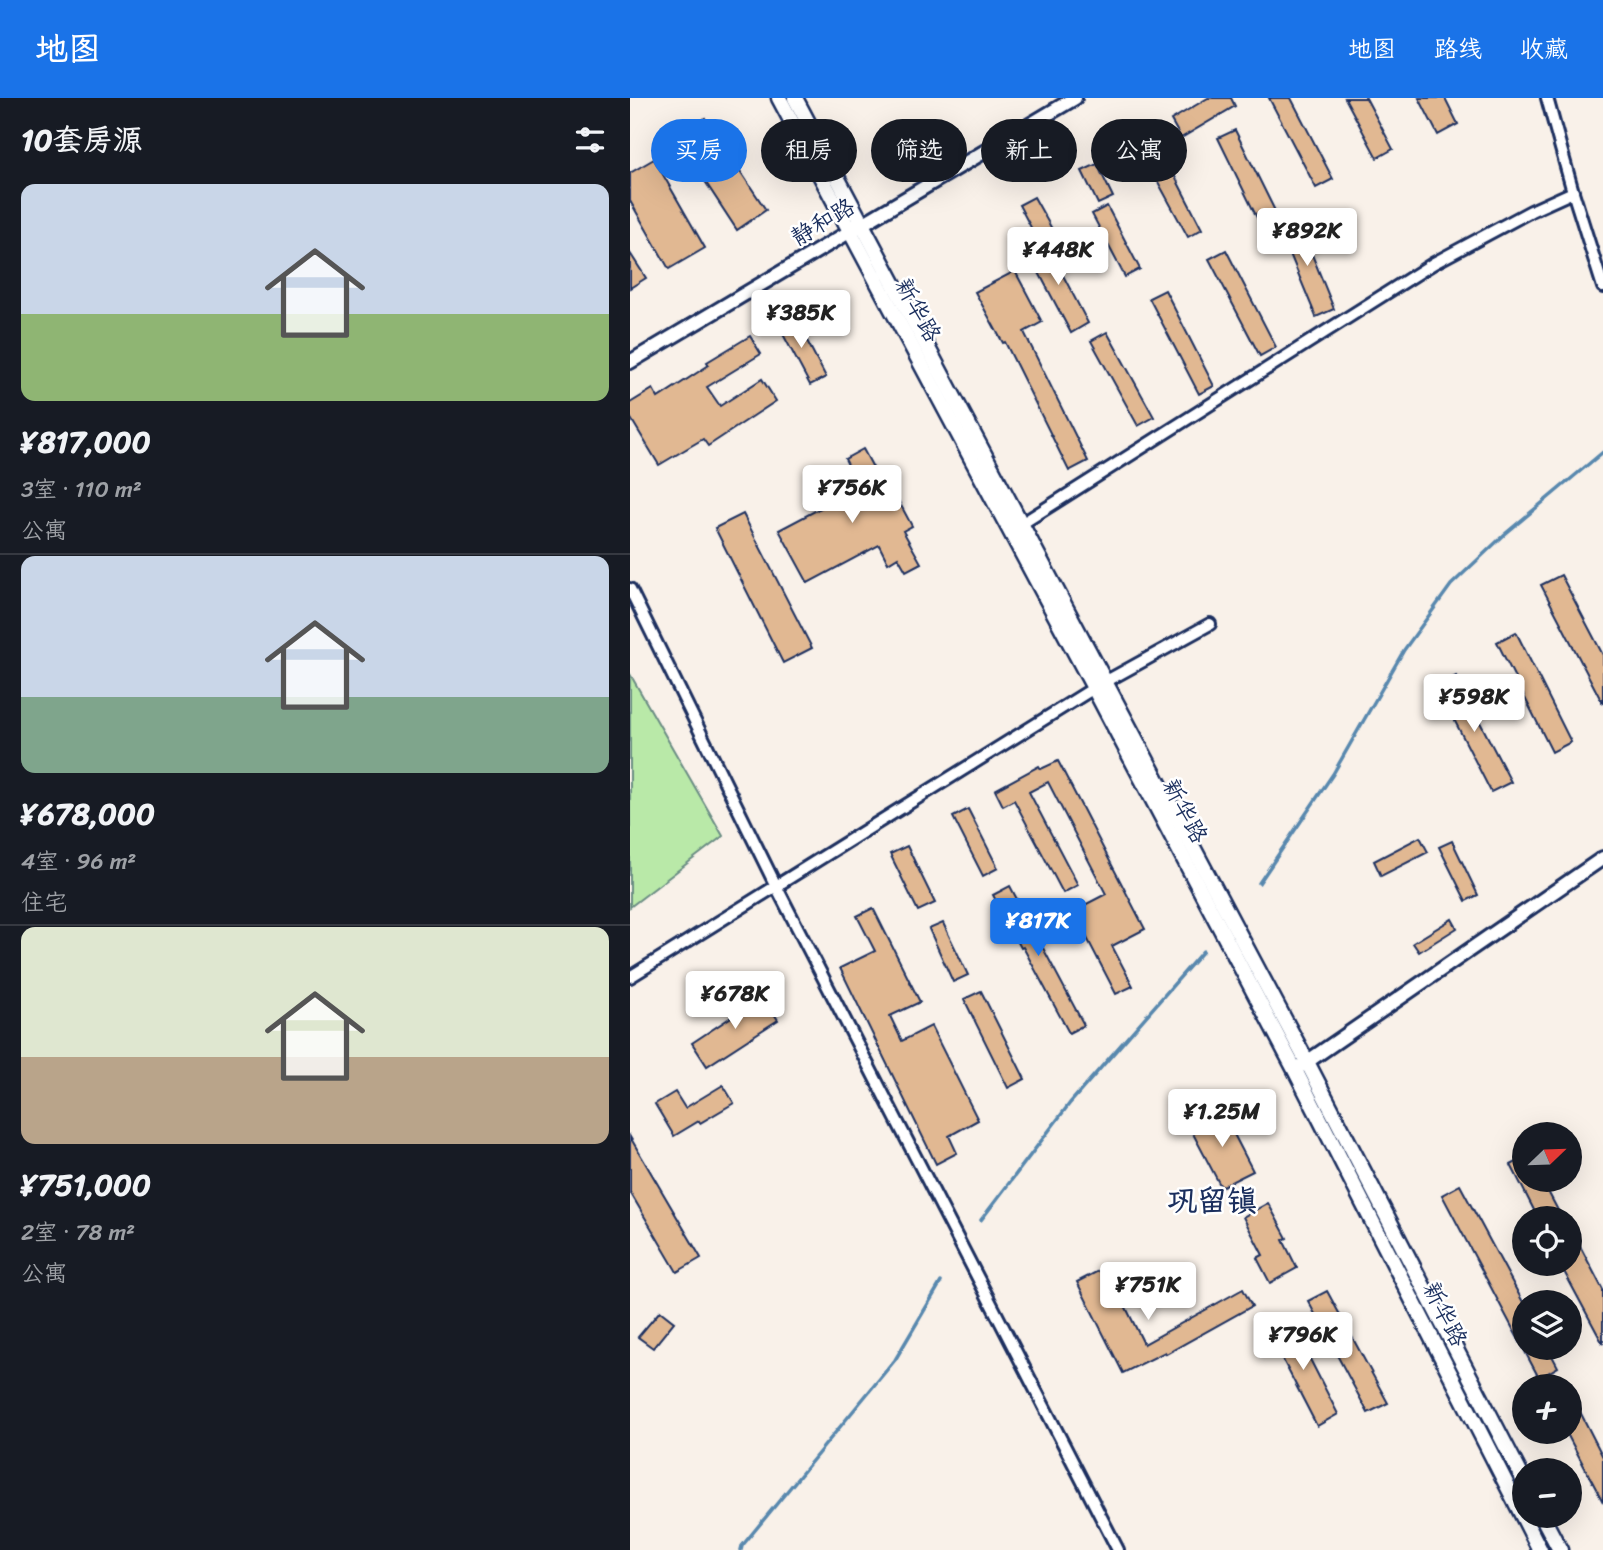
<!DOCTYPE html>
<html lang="zh">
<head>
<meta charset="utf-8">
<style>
  :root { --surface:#171b24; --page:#20242c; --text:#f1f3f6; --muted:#9ea1a6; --line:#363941; --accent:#1a73e8 }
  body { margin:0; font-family:Sriracha,"LXGW WenKai TC",sans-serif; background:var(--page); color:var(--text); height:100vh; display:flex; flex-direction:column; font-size:26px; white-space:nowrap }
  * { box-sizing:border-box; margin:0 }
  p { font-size:23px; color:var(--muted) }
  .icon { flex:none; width:38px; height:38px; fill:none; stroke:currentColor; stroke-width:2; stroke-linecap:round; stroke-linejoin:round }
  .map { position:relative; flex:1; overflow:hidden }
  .sheet { display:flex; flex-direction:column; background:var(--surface); width:630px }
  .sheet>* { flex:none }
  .guide { position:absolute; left:21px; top:21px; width:665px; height:63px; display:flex; gap:14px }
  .needle { width:46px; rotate:67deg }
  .fabs { position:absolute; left:882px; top:1024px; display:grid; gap:14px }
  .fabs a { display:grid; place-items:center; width:70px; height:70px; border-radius:50%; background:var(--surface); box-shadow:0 7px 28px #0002; font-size:35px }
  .price { position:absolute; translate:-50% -60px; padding:0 16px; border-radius:7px; background:#fff; color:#222; font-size:23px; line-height:46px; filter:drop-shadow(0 2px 4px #0008) }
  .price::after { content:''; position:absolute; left:50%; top:42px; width:21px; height:16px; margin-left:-10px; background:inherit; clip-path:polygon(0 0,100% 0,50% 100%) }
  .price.selected { background:var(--accent); color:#fff }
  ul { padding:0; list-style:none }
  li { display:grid; align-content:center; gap:14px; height:371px; padding:0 21px }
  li+li { border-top:2px solid var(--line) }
  li span { display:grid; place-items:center; height:217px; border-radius:14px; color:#555 }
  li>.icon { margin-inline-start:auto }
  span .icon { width:126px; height:126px; fill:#fffc; stroke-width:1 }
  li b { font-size:30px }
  h2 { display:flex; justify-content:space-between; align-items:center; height:84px; padding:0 21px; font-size:30px }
  .tag { padding:0 24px; border-radius:32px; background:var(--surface); box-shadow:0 7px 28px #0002; font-size:24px; line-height:63px }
  .tag.selected { background:var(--accent); color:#fff }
  header { display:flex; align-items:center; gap:42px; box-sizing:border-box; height:98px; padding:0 35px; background:var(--accent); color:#fff }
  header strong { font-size:33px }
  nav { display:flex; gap:38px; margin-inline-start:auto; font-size:24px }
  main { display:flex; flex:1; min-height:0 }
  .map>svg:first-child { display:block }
</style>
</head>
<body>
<header>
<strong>地图</strong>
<nav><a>地图</a><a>路线</a><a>收藏</a></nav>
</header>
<main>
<section class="sheet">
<h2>10套房源<svg class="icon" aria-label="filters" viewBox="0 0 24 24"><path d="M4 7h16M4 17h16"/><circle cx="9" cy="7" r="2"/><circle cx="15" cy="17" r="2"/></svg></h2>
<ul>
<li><span style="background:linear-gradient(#c9d6e8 60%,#8fb573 0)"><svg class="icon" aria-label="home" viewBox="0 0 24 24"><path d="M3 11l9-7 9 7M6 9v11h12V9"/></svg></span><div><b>¥817,000</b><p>3室 · 110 m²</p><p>公寓</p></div></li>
<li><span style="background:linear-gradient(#c9d6e8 65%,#7fa58c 0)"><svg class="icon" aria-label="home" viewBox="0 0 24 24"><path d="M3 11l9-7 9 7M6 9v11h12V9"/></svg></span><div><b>¥678,000</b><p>4室 · 96 m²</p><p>住宅</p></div></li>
<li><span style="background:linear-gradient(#dfe7d0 60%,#b9a48a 0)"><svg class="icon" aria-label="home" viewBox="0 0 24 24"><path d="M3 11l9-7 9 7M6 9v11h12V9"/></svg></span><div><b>¥751,000</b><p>2室 · 78 m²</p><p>公寓</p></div></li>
</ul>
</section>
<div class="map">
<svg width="973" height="1452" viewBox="0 0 973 1452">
  <rect width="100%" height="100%" fill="#f9f1e9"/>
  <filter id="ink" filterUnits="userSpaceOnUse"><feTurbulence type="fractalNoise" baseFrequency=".0143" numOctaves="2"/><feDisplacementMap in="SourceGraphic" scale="14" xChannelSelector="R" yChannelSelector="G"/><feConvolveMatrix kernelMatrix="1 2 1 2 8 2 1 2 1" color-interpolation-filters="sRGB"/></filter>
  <g filter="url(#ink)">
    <polygon fill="#b9e9a8" stroke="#6a8c83" stroke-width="2" points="0,576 93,738 0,809"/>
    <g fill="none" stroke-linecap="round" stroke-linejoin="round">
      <g stroke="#5988ae" stroke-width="3.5">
        <polyline points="629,785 703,676 774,552 821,487 875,436 973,354"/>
        <polyline points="351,1122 440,1005 573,853"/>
        <polyline points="111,1452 112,1448 265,1262 311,1184"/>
      </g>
    </g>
    <g fill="#e1b892" stroke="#1b2f5e" stroke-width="2">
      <polygon points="578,0 601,0 605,8 551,40 541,22"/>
      <polygon points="639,0 661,0 703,81 686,90"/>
      <polygon points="715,0 736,0 763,51 747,60"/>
      <polygon points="789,0 815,0 828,26 808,37"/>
      <polygon points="75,20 136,112 107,132 46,39"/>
      <polygon points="605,32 649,121 632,130 588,40"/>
      <polygon points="516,37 526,55 511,63 501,46"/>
      <polygon points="24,61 75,150 39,171 0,103 0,75"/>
      <polygon points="467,66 483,99 468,106 452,73"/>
      <polygon points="533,67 536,74 541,71 572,131 558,139 522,73"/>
      <polygon points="404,99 422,131 406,139 389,107"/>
      <polygon points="477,108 510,171 495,179 462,116"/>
      <polygon points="668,122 704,211 686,219 649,129"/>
      <polygon points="415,143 458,225 441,235 397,152"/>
      <polygon points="596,152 646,249 630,258 579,161"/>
      <polygon points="0,155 16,180 0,190"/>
      <polygon points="385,173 412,224 394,234 458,363 439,373 375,244 373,245 345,194"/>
      <polygon points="535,192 584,288 569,296 519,200"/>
      <polygon points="163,216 196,279 180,287 147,225"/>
      <polygon points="477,234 524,319 508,328 461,243"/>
      <polygon points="120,238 131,256 77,289 90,308 132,281 146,303 78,348 73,341 29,367 0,319 0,305 23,291 28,300 79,267 77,264"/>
      <polygon points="233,351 247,377 253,374 282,428 273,433 291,465 276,473 268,459 258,465 249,447 178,485 149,432 221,394 213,380 222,375 215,361"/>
      <polygon points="113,416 182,550 153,565 85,430"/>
      <polygon points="931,477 973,557 973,606 911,487"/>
      <polygon points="886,534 941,644 922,654 867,544"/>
      <polygon points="826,578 881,684 861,694 807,588"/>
      <polygon points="428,663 515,831 482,848 503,888 486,896 443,813 476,796 418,684 399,694 448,787 433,795 384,702 373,708 365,692 409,668 411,671"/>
      <polygon points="338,711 368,770 353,778 323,719"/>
      <polygon points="790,739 798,754 751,778 744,763"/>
      <polygon points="822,743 848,797 836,803 809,749"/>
      <polygon points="277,748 305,805 288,813 260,756"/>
      <polygon points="380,788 454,927 439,935 393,849 391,850 363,797"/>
      <polygon points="243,810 290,904 260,918 272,943 301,928 348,1022 319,1038 327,1055 306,1066 210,870 245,853 227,818"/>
      <polygon points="822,821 827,830 789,854 783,845"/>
      <polygon points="313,825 338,877 323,884 299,831"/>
      <polygon points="351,893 395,981 378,990 334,901"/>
      <polygon points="133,898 148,922 77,968 62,945"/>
      <polygon points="93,987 104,1005 70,1025 69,1023 44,1038 25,1006 45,994 55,1010"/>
      <polygon points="592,1013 623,1073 591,1089 560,1030"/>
      <polygon points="0,1039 71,1160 47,1174 0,1094"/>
      <polygon points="894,1060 894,1082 912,1082 932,1120 908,1120 881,1067"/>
      <polygon points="830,1087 894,1206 894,1250 918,1250 928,1269 909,1280 812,1097"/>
      <polygon points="638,1105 657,1140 653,1142 667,1170 640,1185 627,1160 633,1157 613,1119"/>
      <polygon points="940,1129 973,1192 973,1246 930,1166 940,1166"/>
      <polygon points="476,1169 514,1246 613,1191 622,1208 536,1256 535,1254 493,1275 447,1184"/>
      <polygon points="697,1193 758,1305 738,1315 678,1203"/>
      <polygon points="30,1213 44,1224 23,1250 8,1239"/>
      <polygon points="659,1220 708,1316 687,1328 637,1231"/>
      <polygon points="940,1294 973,1359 973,1404 936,1334 940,1334"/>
    </g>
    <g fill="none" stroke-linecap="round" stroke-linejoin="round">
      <g stroke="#1b2f5e" stroke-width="16">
        <g id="minor">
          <polyline points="917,0 943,94 973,189"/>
          <polyline points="385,430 804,165 901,113 943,94"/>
          <polyline points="0,491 146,788 488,1452"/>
          <polyline points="0,879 464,590 580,526"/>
        </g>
      </g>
      <g stroke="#1b2f5e" stroke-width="18">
        <g id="tertiary">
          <polyline points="0,264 445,0"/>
          <polyline points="671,968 973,760"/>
        </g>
      </g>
      <g stroke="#1b2f5e" stroke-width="19">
        <g id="secondary">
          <polyline points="149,0 464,590 665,972 910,1452"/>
          <polyline points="165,0 677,964 894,1383"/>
          <polyline points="912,1418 930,1452"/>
        </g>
      </g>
      <use href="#minor" stroke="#fff" stroke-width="10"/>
      <use href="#tertiary" stroke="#fff" stroke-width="12"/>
      <use href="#secondary" stroke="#fff" stroke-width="14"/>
    </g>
  </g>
  <g text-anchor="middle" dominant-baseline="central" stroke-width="5" stroke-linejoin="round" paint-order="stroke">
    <g font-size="23" fill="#1b2f5e" stroke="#fff">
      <text transform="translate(193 124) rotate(-31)">静和路</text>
      <text transform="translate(288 212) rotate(61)">新华路</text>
      <text transform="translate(555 713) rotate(62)">新华路</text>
      <text transform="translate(815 1216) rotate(63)">新华路</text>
    </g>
    <g font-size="30" font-weight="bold" fill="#1b2f5e" stroke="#fff">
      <text x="582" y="1103">巩留镇</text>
    </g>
  </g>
</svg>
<div class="fabs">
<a><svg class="needle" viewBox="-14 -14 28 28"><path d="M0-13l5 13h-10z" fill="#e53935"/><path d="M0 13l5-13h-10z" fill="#9ea1a6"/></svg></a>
<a><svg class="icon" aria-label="locate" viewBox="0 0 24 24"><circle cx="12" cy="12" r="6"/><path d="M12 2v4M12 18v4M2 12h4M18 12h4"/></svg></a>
<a><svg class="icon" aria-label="layers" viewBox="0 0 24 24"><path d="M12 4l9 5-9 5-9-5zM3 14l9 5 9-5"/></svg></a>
<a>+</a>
<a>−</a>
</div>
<b class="price" style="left:677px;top:170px">¥892K</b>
<b class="price" style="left:428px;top:189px">¥448K</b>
<b class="price" style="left:171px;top:252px">¥385K</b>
<b class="price" style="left:222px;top:427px">¥756K</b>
<b class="price" style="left:844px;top:636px">¥598K</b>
<b class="price selected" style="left:408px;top:860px">¥817K</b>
<b class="price" style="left:105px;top:933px">¥678K</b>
<b class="price" style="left:592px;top:1051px">¥1.25M</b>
<b class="price" style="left:518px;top:1224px">¥751K</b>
<b class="price" style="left:673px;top:1274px">¥796K</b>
<div class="guide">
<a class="tag selected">买房</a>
<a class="tag">租房</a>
<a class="tag">筛选</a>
<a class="tag">新上</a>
<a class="tag">公寓</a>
</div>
</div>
</main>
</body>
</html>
